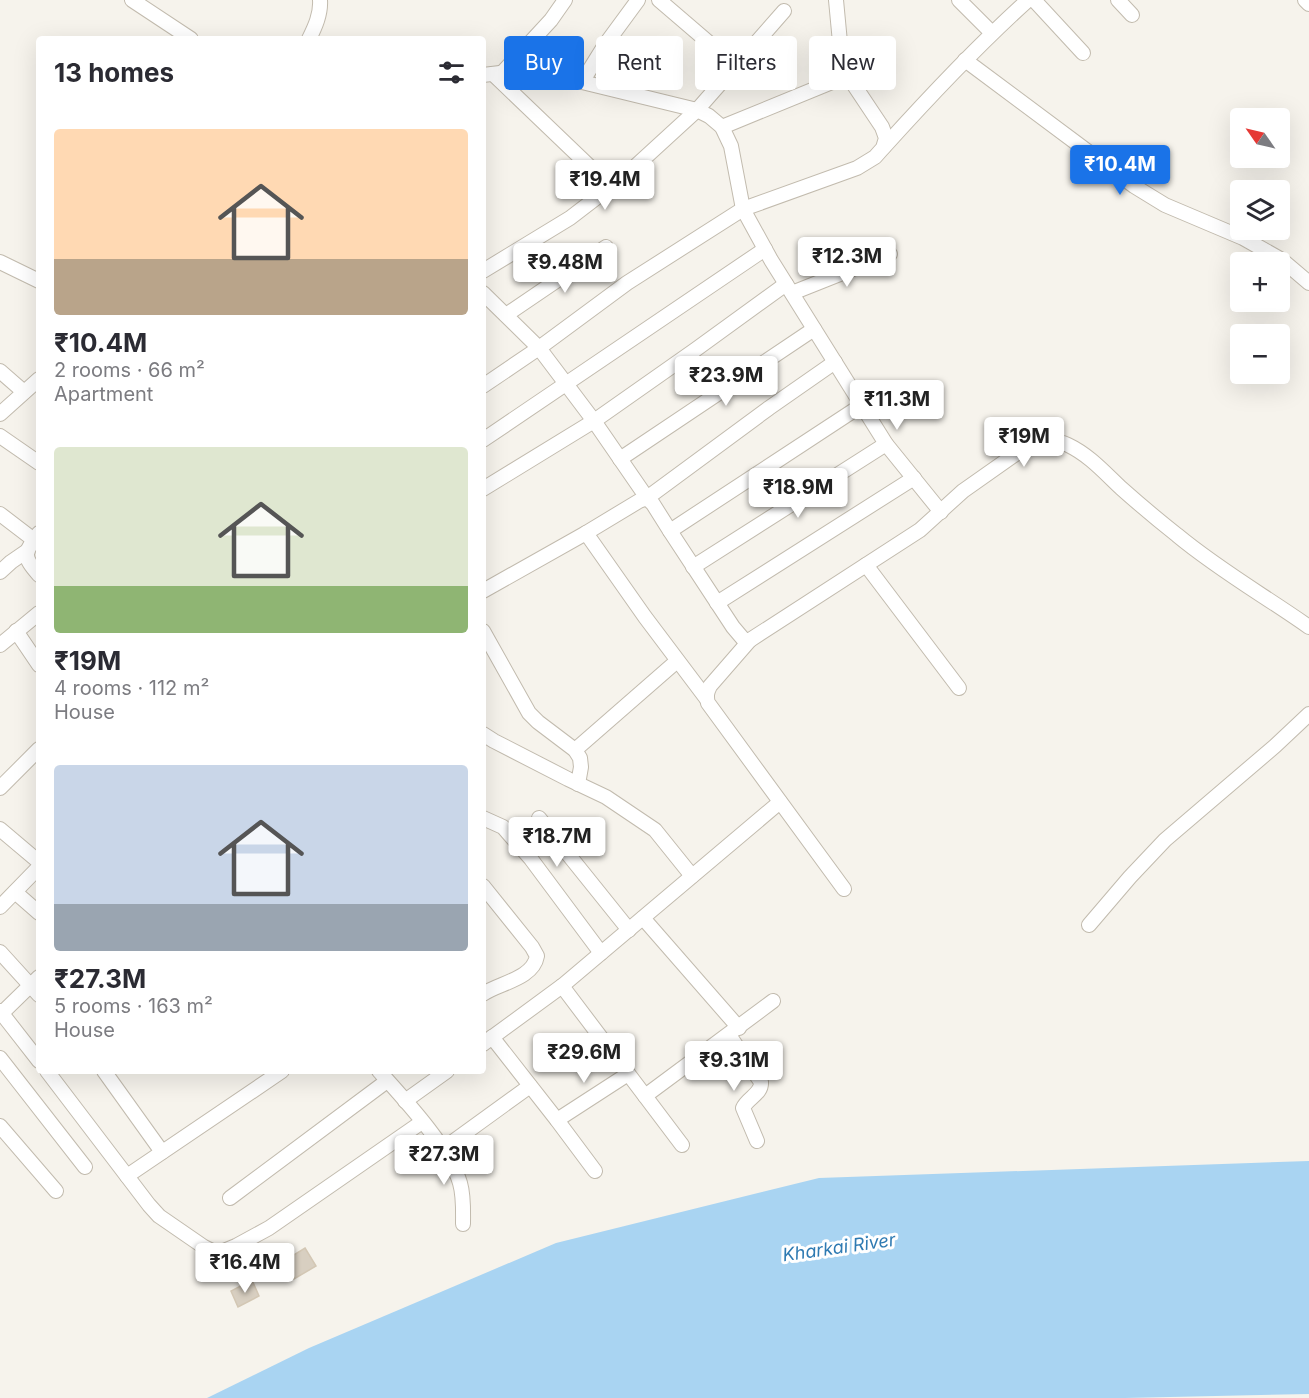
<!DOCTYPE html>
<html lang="en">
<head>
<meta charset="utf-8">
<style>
  :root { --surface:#fff; --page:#f2f2f3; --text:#2b2b33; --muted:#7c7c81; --accent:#1a73e8 }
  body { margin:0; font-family:Inter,sans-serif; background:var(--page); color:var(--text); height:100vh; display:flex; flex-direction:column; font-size:22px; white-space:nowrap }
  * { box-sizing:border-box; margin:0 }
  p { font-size:20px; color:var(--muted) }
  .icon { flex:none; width:33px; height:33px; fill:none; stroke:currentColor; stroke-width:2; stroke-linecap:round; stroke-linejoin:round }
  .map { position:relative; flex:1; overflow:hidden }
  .panel { position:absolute; left:36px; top:36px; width:450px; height:1038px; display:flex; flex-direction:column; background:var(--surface); border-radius:6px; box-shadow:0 6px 24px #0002 }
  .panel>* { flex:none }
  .top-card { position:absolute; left:504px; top:36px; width:570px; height:54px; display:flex; gap:12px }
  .needle { width:39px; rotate:304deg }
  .fabs { position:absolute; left:1230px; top:108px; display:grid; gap:12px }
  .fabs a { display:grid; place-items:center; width:60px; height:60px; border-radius:6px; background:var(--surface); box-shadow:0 6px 24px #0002; font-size:30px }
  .price { position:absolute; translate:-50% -51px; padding:0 14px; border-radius:6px; background:#fff; color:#222; font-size:20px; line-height:39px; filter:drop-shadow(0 2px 3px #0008) }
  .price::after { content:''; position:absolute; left:50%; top:36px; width:18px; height:14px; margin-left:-9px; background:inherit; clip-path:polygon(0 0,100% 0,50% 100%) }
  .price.on { background:var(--accent); color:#fff }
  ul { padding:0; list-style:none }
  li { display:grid; align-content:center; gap:12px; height:318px; padding:0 18px }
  li span { display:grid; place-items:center; height:186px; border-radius:6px; color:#555 }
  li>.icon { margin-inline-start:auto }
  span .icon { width:108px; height:108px; fill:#fffc; stroke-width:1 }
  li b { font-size:26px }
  h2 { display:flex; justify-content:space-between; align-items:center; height:72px; padding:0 18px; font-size:26px }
  .chip { padding:0 21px; border-radius:6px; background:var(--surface); box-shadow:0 6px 24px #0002; font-size:21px; line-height:54px }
  .chip.on { background:var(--accent); color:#fff }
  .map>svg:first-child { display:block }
</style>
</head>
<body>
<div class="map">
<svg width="1309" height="1398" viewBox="0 0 1309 1398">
  <rect width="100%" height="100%" fill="#f6f3ec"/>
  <polygon fill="#a9d4f2" points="1309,1161 1309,1394 1125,1398 207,1398 309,1348 556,1243 819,1178"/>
  <g fill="#d8cfc1" stroke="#d3c7b4" stroke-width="1.5">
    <polygon points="305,1248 316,1266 294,1279 284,1261"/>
    <polygon points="252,1280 259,1296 238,1307 231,1291"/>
  </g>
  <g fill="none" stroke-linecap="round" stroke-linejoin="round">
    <g stroke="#c2bbae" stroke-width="16">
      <g id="minor">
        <polyline points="132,0 191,39"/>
        <polyline points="659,0 736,66"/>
        <polyline points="959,0 992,33"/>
        <polyline points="1034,0 1083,53"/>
        <polyline points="1118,0 1132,15"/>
        <polyline points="1305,0 1309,4"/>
        <path d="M309,39C315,27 321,14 320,0"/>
        <polyline points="965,60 1134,186 1165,205 1243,238 1282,260 1309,283"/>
        <polyline points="502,73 551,20 565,0"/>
        <polyline points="493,74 611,187"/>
        <polyline points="483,75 516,71 541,72 697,110 709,116 722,127 731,146 743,209 771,260 886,444 941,512"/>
        <polyline points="582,82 605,45 638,0"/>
        <polyline points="722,127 849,75"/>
        <path d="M884,147C930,96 977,46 1028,0"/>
        <polyline points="0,262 39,281"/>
        <polyline points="483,271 570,218 626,175 697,110 784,11"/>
        <polyline points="483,293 539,348 594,421 647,498 769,408 835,362"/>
        <polyline points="792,293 890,254"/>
        <polyline points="506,315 606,247"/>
        <polyline points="0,371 24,392"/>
        <polyline points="483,386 539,348 627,283 743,209 857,168 875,157 883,148 886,138 882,127 852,82 846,68 841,53 836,0"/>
        <polyline points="0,414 39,379"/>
        <polyline points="0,436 39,463"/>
        <polyline points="483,440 765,249"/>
        <polyline points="620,459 814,329"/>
        <polyline points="483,489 594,421 695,350 786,284"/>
        <polyline points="0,514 34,540"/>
        <polyline points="670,531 862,405"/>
        <path d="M39,533C24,553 22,556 39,575"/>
        <polyline points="586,533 645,617 706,698"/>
        <polyline points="866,565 959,688"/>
        <polyline points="693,567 886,444"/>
        <polyline points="0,572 11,562 27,551"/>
        <path d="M483,591L586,533L639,501L647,498L653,504L670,531L733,627L744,640H750L920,530L963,491L1024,448C1038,441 1053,438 1068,445C1089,455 1104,472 1121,488C1139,504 1158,520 1177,535C1219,570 1265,596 1309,627"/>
        <polyline points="717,603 914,478"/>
        <polyline points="16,631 39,665"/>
        <polyline points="483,631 529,713 538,722 575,750 580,758 581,767 578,784"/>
        <path d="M750,640L710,686C707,692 706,696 708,703L844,889"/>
        <polyline points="0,645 39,613"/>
        <polyline points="483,734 494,741 568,779 606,797 655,830 692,876"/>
        <polyline points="575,750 677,661"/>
        <polyline points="0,788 39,749"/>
        <polyline points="483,818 503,827 509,834 531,859 601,953"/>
        <polyline points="539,818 629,930"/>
        <polyline points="0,829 39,862"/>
        <path d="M483,886L532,947L537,956C533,979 499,983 483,994"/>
        <polyline points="15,892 39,913"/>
        <polyline points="0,907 39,867"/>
        <polyline points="643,918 739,1028"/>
        <polyline points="1089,925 1130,877 1165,840 1275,746 1309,714"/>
        <polyline points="0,952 39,995"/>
        <polyline points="562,986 682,1145"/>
        <polyline points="0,1011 39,1061"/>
        <polyline points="0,1015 39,977"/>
        <path d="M729,1035L761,1082C762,1094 747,1098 743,1108L757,1141"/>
        <polyline points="492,1037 557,1120 595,1171"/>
        <polyline points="483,1044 562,986 780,802"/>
        <polyline points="0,1058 85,1167"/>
        <polyline points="47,1071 149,1205 159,1216 204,1247 214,1252 224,1251 236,1246 269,1228 422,1122"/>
        <polyline points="104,1071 162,1152"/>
        <path d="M379,1071C404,1099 450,1148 460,1183C464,1197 463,1210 463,1224"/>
        <polyline points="645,1096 773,1001"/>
        <polyline points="405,1101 447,1071"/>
        <polyline points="557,1120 628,1074"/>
        <polyline points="0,1126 56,1191"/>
        <polyline points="443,1149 530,1086"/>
        <polyline points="127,1176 282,1071"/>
        <polyline points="230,1198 387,1081"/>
      </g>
    </g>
    <use href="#minor" stroke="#fff" stroke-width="14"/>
  </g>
  <g text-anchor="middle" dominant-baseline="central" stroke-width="6" stroke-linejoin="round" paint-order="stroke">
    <g font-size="18" font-style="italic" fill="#2e7ab2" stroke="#fff">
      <text transform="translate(839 1247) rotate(-8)">Kharkai River</text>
    </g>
  </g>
</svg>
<div class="fabs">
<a><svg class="needle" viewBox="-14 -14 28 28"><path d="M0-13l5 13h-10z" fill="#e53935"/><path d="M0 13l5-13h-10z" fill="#7c7c81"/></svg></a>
<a><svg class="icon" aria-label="layers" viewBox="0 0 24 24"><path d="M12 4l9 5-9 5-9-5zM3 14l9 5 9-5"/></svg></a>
<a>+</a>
<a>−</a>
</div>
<b class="price on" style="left:1120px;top:196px">₹10.4M</b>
<b class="price" style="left:605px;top:211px">₹19.4M</b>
<b class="price" style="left:847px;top:288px">₹12.3M</b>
<b class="price" style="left:565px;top:294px">₹9.48M</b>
<b class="price" style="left:726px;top:407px">₹23.9M</b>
<b class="price" style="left:897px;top:431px">₹11.3M</b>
<b class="price" style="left:1024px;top:468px">₹19M</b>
<b class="price" style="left:798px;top:519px">₹18.9M</b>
<b class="price" style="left:557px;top:868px">₹18.7M</b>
<b class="price" style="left:584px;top:1084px">₹29.6M</b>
<b class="price" style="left:734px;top:1092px">₹9.31M</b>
<b class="price" style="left:444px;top:1186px">₹27.3M</b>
<b class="price" style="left:245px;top:1294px">₹16.4M</b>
<div class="top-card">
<a class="chip on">Buy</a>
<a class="chip">Rent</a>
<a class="chip">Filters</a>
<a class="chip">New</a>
</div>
<section class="panel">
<h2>13 homes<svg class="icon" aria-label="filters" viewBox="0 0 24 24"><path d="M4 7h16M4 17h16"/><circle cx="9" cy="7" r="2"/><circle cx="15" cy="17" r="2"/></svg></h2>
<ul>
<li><span style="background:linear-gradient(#ffd9b3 70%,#b9a48a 0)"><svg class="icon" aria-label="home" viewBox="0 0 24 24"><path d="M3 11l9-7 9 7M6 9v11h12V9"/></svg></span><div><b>₹10.4M</b><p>2 rooms · 66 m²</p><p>Apartment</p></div></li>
<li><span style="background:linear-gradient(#dfe7d0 75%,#8fb573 0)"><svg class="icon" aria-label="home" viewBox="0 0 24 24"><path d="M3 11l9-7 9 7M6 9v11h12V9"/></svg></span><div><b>₹19M</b><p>4 rooms · 112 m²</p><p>House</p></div></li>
<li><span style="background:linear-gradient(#c9d6e8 75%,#9aa5b1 0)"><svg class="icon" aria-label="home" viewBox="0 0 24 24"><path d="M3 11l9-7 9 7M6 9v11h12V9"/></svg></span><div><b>₹27.3M</b><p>5 rooms · 163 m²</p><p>House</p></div></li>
</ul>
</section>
</div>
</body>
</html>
